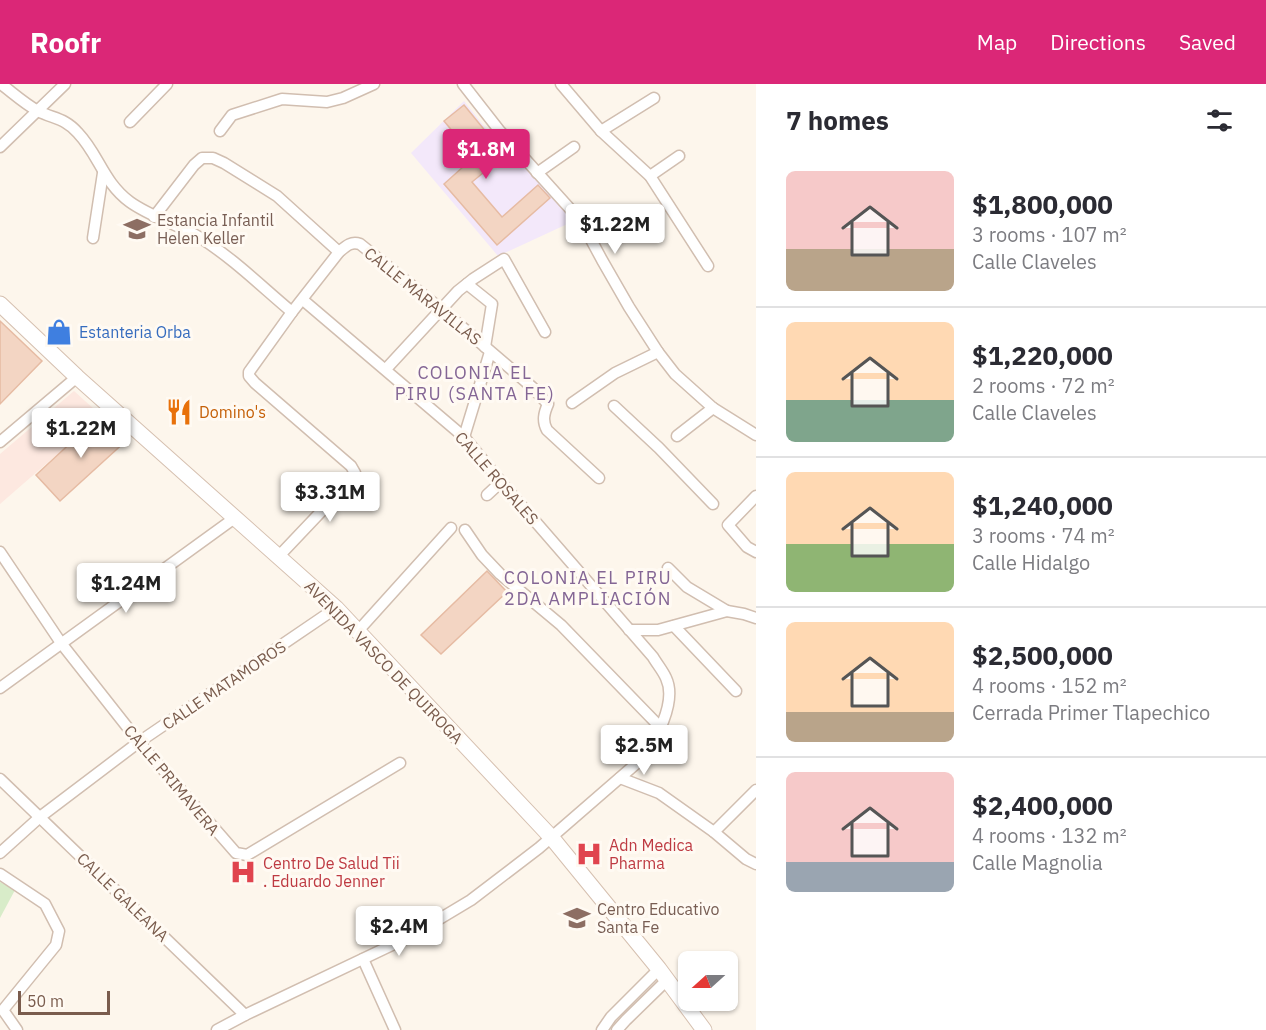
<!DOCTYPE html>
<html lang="en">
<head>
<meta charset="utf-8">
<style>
  :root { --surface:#fff; --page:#f2f2f3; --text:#2b2b33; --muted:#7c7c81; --line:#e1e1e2; --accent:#db2777 }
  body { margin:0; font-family:"IBM Plex Sans",sans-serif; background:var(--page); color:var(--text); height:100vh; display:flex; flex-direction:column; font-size:22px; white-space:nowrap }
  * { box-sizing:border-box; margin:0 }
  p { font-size:20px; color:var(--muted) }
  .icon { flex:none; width:33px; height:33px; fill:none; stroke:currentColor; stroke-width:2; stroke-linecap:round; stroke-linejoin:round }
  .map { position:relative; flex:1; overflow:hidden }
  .details { display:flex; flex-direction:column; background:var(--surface); width:510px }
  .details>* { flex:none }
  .needle { width:39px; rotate:249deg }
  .buttons { position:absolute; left:678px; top:867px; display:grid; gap:12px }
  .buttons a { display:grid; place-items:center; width:60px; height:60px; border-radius:9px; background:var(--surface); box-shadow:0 2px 4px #0004; font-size:30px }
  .scale { position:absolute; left:18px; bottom:15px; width:92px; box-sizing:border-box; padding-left:6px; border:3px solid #7a5c4d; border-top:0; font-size:16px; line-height:21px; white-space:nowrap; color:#7a5c4d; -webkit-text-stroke:4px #fffaf3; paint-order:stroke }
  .price { position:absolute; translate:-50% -51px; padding:0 14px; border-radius:6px; background:#fff; color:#222; font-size:20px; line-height:39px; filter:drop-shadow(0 2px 3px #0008) }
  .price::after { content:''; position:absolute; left:50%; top:36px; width:18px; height:14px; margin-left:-9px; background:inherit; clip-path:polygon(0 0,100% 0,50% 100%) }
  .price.active { background:var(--accent); color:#fff }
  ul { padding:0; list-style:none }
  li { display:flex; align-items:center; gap:18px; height:150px; padding:0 30px }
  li+li { border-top:2px solid var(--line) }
  li span { display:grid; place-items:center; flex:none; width:168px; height:120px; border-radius:9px; color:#555 }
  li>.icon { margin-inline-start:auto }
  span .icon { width:72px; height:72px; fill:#fffc; stroke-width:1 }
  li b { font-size:26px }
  h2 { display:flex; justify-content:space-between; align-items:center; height:72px; padding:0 30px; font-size:26px }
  header { display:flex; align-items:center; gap:36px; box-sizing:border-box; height:84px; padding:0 30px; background:var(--accent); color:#fff }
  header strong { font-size:28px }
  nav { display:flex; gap:33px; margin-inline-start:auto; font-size:21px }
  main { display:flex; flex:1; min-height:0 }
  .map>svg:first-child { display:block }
</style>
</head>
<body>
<header>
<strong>Roofr</strong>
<nav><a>Map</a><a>Directions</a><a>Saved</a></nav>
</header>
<main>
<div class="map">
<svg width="756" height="946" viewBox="0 0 756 946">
  <rect width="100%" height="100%" fill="#fdf6ec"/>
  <polygon fill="#fde8e0" points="74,307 106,336 81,357 77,353 0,420 0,370"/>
  <polygon fill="#f3e8fa" points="464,17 483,41 576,136 498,172 411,69"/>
  <polygon fill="#d8ecc9" points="0,798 15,806 0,834"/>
  <g fill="#f3d5c3" stroke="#e6bba3" stroke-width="1.5">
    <polygon points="464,21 505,71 472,98 502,133 538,101 550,114 497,161 444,100 474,73 444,37"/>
    <polygon points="0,237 42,277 0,320"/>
    <polygon points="106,333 127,356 60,417 36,391 77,353 81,357"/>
    <polygon points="487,487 507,508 441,570 421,551"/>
  </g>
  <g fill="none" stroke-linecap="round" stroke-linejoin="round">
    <g stroke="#d1beb0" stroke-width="13">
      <g id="street">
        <path d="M1,0C13,9 25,20 38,27C54,35 65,34 78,49C99,71 103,98 130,118C151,133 177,140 199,153C233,174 262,203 292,228"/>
        <polyline points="463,0 499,46 581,137 602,176 629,223 658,268 675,290 713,324 756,351"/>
        <polyline points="561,0 601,47 650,92 708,182"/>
        <polyline points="130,38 167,0"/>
        <polyline points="220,47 232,31 282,15 327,18 343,14 374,0"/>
        <polyline points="601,47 654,14"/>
        <polyline points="0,63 65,0"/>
        <polyline points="537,89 574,63"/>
        <polyline points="650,92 679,72"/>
        <polyline points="154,133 194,81 202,74 213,74 224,79 277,112 339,168"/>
        <polyline points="93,154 103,89"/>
        <polyline points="467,200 492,220 485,263"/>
        <polyline points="386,285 458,207 473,195 504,175 545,248"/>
        <polyline points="572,319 615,289 658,268"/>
        <polyline points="614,322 659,364 713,420"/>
        <polyline points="677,352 713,324"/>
        <polyline points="464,353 490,268"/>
        <polyline points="0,358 77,293"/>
        <polyline points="487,411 501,398"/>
        <polyline points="756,412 728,441 747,463 756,468"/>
        <polyline points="465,446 482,471 500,490 561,541 660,643"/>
        <polyline points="0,468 61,559 139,658 236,769 247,771 400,679"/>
        <path d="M279,472L352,395L355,389L351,382L255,299L249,292V288L292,228L339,168C346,162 351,157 360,160L441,225L532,303L548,320C544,329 542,337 547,346L599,394"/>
        <polyline points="668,484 687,503 727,527"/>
        <polyline points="674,542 736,607"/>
        <polyline points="629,546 658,546 727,527 744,530 756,534"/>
        <polyline points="358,547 451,444"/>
        <polyline points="0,604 236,433"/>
        <polyline points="620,694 659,709 714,748 746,775 756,780"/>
        <polyline points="0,695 245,931"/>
        <polyline points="714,748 756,706"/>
        <polyline points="0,769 40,733 139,658 336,524"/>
        <polyline points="0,790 45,820 59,847 56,861 3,926 17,946"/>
        <polyline points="363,875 395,946"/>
        <path d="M217,946L245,931L411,852L471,816L539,764L645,672C657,653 677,617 666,594C663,587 657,580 653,573L501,398L464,353L303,216"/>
        <polyline points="602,946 611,933 659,885"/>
        <polyline points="617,946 626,936 667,896"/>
      </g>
    </g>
    <g stroke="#d6c0b0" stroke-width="17">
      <polyline id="secondary" points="0,220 77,293 336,524 552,754 659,885 704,946"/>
    </g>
    <use href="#street" stroke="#fff" stroke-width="10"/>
    <use href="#secondary" stroke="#fff" stroke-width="15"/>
  </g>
  <defs>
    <g id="school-bare" transform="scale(2.07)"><path d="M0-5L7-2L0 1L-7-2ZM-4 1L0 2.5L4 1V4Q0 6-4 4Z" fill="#8d6e63" stroke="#fffaf3" stroke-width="2.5" paint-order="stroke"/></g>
    <g id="shop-bare" transform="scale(2.07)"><path d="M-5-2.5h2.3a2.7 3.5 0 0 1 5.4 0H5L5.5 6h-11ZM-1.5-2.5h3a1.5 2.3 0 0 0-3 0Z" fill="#3f7fe0" stroke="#fffaf3" stroke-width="2.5" paint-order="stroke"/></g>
    <g id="restaurant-bare" transform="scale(2.07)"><path d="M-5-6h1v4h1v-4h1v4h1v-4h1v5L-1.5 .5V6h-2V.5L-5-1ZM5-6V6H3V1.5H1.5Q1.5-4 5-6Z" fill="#e8710a" stroke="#fffaf3" stroke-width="2.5" paint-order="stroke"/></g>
    <g id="hospital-bare" transform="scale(2.07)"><path d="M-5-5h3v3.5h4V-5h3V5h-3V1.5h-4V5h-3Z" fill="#e0444e" stroke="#fffaf3" stroke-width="2.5" paint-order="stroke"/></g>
  </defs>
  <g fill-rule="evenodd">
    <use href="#school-bare" x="137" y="145"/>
    <use href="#shop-bare" x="59" y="248"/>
    <use href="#restaurant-bare" x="179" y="328"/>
    <use href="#hospital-bare" x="589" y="770"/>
    <use href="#hospital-bare" x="243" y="788"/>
    <use href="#school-bare" x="577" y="834"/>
  </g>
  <g text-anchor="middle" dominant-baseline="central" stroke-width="6" stroke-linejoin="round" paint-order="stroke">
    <g font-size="16" fill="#785e54" stroke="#fffaf3" text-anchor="start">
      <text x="157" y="136">Estancia Infantil<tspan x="157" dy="18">Helen Keller</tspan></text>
      <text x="597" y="825">Centro Educativo<tspan x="597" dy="18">Santa Fe</tspan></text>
    </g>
    <g font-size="16" fill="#7a5c4d" stroke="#fffaf3">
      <text transform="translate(423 212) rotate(39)">CALLE MARAVILLAS</text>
      <text transform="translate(497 394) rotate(49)">CALLE ROSALES</text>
      <text transform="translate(384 578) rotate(46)">AVENIDA VASCO DE QUIROGA</text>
      <text transform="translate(224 601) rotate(-34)">CALLE MATAMOROS</text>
      <text transform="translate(172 696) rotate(50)">CALLE PRIMAVERA</text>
      <text transform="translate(123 813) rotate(44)">CALLE GALEANA</text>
    </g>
    <g font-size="16" fill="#366cbe" stroke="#fffaf3" text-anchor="start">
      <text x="79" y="248">Estanteria Orba</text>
    </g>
    <g font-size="16" fill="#c56008" stroke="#fffaf3" text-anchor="start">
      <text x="199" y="328">Domino's</text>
    </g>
    <g font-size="16" fill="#be3a42" stroke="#fffaf3" text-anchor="start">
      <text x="609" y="761">Adn Medica<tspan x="609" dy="18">Pharma</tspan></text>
      <text x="263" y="779">Centro De Salud Tii<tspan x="263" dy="18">. Eduardo Jenner</tspan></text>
    </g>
    <g font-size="18" letter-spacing="1.5" fill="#846695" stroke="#fffaf3">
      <text x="475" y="288">COLONIA EL<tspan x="475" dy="21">PIRU (SANTA FE)</tspan></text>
      <text x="588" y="493">COLONIA EL PIRU<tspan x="588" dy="21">2DA AMPLIACIÓN</tspan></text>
    </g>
  </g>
</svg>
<div class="buttons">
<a><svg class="needle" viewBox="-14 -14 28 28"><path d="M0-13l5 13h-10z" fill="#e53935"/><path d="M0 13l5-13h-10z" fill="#7c7c81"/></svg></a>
</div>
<div class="scale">50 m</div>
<b class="price active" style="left:486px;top:96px">$1.8M</b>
<b class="price" style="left:615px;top:171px">$1.22M</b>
<b class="price" style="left:81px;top:375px">$1.22M</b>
<b class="price" style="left:330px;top:439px">$3.31M</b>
<b class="price" style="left:126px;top:530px">$1.24M</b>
<b class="price" style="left:644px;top:692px">$2.5M</b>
<b class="price" style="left:399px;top:873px">$2.4M</b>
</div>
<section class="details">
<h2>7 homes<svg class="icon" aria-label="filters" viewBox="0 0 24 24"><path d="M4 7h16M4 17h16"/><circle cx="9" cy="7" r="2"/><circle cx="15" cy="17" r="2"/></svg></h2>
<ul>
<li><span style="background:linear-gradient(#f6c9c9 65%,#b9a48a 0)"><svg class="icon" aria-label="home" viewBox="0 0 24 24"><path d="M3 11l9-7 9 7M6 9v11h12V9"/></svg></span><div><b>$1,800,000</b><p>3 rooms · 107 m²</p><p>Calle Claveles</p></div></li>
<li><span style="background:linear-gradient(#ffd9b3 65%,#7fa58c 0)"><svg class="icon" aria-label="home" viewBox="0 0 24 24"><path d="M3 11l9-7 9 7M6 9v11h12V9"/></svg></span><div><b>$1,220,000</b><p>2 rooms · 72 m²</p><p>Calle Claveles</p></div></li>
<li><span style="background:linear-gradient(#ffd9b3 60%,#8fb573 0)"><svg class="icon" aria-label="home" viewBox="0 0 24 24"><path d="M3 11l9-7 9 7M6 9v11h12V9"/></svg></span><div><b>$1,240,000</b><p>3 rooms · 74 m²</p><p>Calle Hidalgo</p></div></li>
<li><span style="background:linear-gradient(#ffd9b3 75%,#b9a48a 0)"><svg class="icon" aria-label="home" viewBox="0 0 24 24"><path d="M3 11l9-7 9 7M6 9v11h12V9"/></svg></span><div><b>$2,500,000</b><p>4 rooms · 152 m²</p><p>Cerrada Primer Tlapechico</p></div></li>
<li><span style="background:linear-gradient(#f6c9c9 75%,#9aa5b1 0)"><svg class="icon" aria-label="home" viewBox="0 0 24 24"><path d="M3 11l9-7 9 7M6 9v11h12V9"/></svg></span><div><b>$2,400,000</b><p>4 rooms · 132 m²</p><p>Calle Magnolia</p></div></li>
</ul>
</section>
</main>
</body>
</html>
